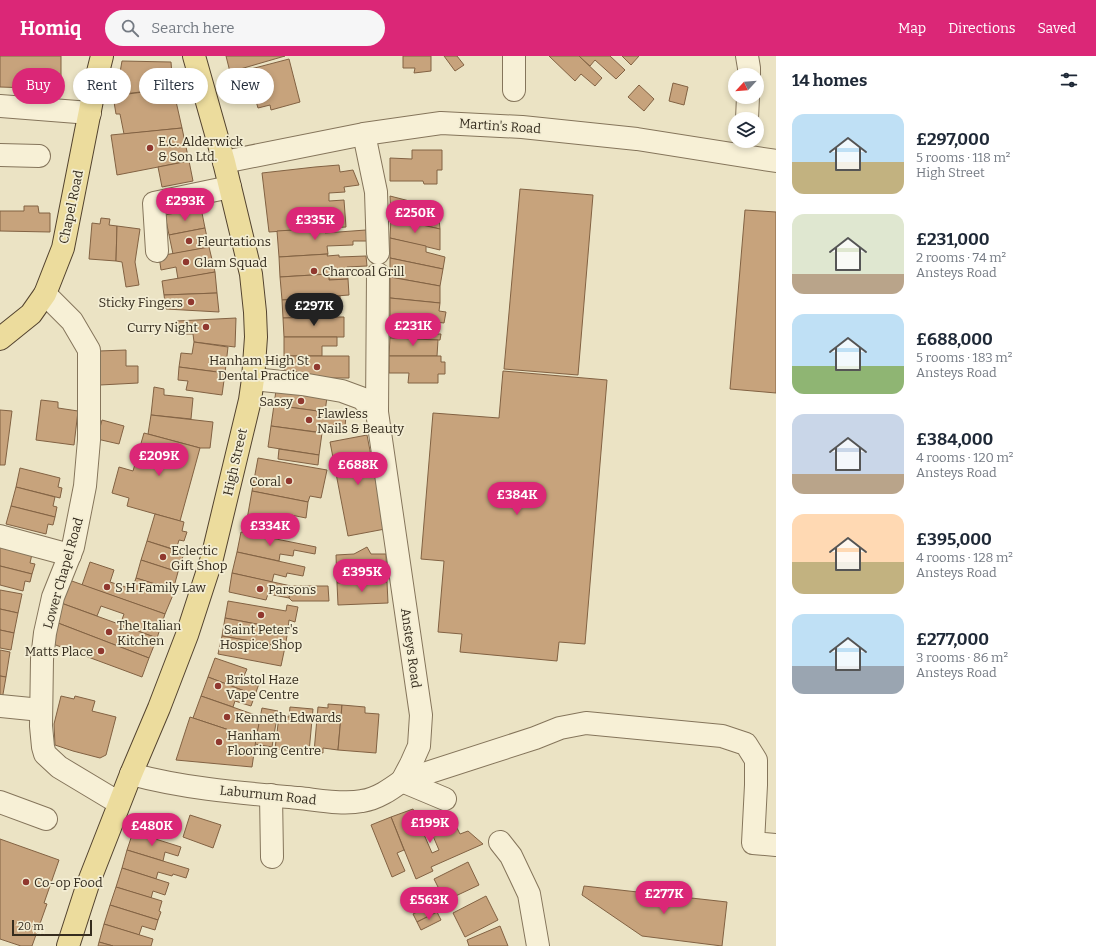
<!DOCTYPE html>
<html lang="en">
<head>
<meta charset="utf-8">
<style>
  :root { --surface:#fff; --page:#f6f6f7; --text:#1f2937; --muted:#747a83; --accent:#db2777 }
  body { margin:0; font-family:Bitter,serif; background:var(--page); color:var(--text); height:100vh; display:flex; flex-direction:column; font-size:15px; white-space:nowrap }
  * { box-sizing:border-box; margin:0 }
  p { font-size:13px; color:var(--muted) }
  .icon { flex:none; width:22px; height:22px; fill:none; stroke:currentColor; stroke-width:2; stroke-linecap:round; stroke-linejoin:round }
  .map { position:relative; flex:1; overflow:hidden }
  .details { display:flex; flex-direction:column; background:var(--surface); width:320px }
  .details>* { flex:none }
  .banner { position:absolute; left:12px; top:12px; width:380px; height:36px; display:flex; gap:8px }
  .needle { width:26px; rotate:244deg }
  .buttons { position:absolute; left:728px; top:12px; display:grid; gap:8px }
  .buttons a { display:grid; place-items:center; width:36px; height:36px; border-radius:50%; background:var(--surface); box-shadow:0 2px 6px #0003; font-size:20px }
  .scale { position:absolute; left:12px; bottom:10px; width:80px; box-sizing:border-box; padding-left:4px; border:2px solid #352c1e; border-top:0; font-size:11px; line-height:14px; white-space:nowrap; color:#352c1e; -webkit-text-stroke:3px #f3edd3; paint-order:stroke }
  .price { position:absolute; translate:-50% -34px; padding:0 9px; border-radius:14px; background:var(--accent); color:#fff; font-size:13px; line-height:26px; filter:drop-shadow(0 1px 2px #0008) }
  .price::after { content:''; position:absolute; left:50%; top:24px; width:12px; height:9px; margin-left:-6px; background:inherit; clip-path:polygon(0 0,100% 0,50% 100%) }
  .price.active { background:#222; color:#fff }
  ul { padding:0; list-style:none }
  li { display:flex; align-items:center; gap:12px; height:100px; padding:0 16px }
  li span { display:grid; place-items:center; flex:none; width:112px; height:80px; border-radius:12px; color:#555 }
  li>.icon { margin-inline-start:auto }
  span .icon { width:48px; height:48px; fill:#fffc; stroke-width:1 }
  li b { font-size:17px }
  h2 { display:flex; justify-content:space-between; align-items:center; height:48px; padding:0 16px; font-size:17px }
  .tag { padding:0 14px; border-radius:18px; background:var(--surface); box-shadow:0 2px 6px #0003; font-size:14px; line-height:36px }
  .tag.active { background:var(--accent); color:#fff }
  header { display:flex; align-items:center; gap:24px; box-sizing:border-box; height:56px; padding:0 20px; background:var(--accent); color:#fff }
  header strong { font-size:19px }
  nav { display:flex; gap:22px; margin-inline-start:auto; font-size:14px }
  .search { width:280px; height:36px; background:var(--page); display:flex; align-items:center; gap:10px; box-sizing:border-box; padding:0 14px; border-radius:22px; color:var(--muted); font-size:15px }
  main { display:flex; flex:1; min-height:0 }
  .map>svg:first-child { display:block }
</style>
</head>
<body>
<header>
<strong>Homiq</strong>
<div class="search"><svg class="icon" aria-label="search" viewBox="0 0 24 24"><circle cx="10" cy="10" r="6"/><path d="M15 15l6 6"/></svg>Search here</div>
<nav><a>Map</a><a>Directions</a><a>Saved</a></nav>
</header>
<main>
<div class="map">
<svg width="776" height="890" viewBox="0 0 776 890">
  <rect width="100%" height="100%" fill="#ebe3c4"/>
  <g fill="#c7a37c" stroke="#826243">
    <polygon points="0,0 61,0 61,33 0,31"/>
    <polygon points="226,0 285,0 230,16"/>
    <polygon points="403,0 431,0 431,15 414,17 415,12 403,12"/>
    <polygon points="444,0 457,0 464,9 455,15"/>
    <polygon points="549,0 579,0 602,22 595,30 581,18 575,25"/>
    <polygon points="579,0 610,0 625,14 616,23 595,4 590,10"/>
    <polygon points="622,0 639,0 631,9"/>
    <polygon points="289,3 300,46 271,54 270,49 258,52 247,14"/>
    <polygon points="122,5 171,6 173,32 116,39"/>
    <polygon points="673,27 688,31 684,49 669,45"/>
    <polygon points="639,29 654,43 644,55 628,41"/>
    <polygon points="173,32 182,72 124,78 120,58 116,58 113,40"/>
    <polygon points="182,72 189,105 117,119 111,79"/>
    <polygon points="412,94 442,94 442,114 437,114 437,128 424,128 423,125 390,125 390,102 412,103"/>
    <polygon points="189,105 193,125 162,131 158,111"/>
    <polygon points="339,109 340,116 353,114 359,129 344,131 345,136 329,137 329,145 344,144 346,171 269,176 262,117 315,111"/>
    <polygon points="520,133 593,139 578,319 504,313"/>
    <polygon points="390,140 425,149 425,160 439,163 440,173 391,162"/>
    <polygon points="24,150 38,150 39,157 50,157 50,176 0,175 0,155 24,155"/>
    <polygon points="201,152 205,172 169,179 165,159"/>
    <polygon points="745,154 776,156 776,337 730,333"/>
    <polygon points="101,162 110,163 109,169 117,170 116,205 89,203 92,167 100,168"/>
    <polygon points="391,162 440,173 440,194 390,182"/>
    <polygon points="117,170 140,173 135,206 139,229 126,231 122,206 116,205"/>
    <polygon points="205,172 209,191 173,198 169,179"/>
    <polygon points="325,172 325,177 366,174 367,185 353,185 353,189 327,190 328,198 279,201 277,175"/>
    <polygon points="390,182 426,190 426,196 445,201 443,213 390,202"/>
    <polygon points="209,191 215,216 178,223 176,211 161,214 159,200"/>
    <polygon points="328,198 327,200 339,199 339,201 366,200 367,210 347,211 348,223 329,224 329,218 280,221 279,201"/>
    <polygon points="390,202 443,213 440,230 390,221"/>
    <polygon points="215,216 217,237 164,239 162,225"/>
    <polygon points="329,218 329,224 348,223 349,239 282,244 280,221"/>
    <polygon points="390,221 440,230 440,247 390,242"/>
    <polygon points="217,237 219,256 166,253 164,239"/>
    <polygon points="340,240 341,257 322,258 322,261 283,262 282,244"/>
    <polygon points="390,242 440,247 439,255 446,256 444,267 390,261"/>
    <polygon points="322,261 344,261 344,281 284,281 283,262"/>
    <polygon points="390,261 428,265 427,272 436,273 437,278 441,278 440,284 390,282"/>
    <polygon points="236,262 235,291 194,286 193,278 177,278 177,265"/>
    <polygon points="284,281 337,281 337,290 322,290 322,300 284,300"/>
    <polygon points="390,282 438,284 437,300 389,300"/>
    <polygon points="194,286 228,291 225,317 179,311 181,297 192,298"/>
    <polygon points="126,294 126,310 138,310 138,327 100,329 99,295"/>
    <polygon points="284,300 349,300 349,322 285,322"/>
    <polygon points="389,300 441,300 441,306 445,306 445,318 438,318 438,327 408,327 409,317 389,317"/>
    <polygon points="179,311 225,317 222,339 186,334 188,325 178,324"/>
    <polygon points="503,315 607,324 585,588 559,586 557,605 460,596 462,578 438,576 444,505 421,503 433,357 499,362"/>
    <polygon points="154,331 164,333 164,339 193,342 191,363 151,359"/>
    <polygon points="276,334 327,341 325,356 274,349"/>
    <polygon points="41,344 58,346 58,352 78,355 74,389 36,384"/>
    <polygon points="274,349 346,359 345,371 333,369 332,378 271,370"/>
    <polygon points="0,354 12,355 5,409 0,409"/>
    <polygon points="151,359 213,366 210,392 200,392 148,378"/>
    <polygon points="102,364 124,370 119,388 97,383"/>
    <polygon points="271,370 322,377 319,399 268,391"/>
    <polygon points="144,377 200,392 180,465 127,450 129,442 112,437 119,411 133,415"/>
    <polygon points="367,379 385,473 348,480 330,386"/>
    <polygon points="279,393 319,399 318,409 278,403"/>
    <polygon points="258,402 327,414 321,442 310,440 308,446 252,435"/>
    <polygon points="20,412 60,422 58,431 62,432 60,442 16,431"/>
    <polygon points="16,431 55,441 53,450 57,451 55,461 11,450"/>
    <polygon points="252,435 308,446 306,462 291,459 288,476 246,469"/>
    <polygon points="11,450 55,461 53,469 48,468 46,478 6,468"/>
    <polygon points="155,458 184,466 182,475 187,476 184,485 179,484 176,494 147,485"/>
    <polygon points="241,476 316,491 315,498 294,494 293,500 280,498 279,505 237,496"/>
    <polygon points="147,485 184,497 178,516 141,504"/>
    <polygon points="0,490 32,498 30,507 35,508 32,518 0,510"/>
    <polygon points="367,491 371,498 386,498 387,526 337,527 336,499 354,498"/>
    <polygon points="237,496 305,511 303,520 287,517 286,521 274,518 272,526 232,517"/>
    <polygon points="141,504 178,516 173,534 136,522"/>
    <polygon points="90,506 114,514 110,526 132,533 136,522 175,534 165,558 82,529"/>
    <polygon points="0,510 32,518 30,526 25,525 23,535 0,529"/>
    <polygon points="232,517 291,530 289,542 268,538 266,544 229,536"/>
    <polygon points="69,524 165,558 157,582 120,569 124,558 101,550 97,560 61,547"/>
    <polygon points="387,526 388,547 338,549 337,527"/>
    <polygon points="291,530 328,530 329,545 292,545 289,542"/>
    <polygon points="0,534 22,538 18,557 0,553"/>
    <polygon points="228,545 286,555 287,549 298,551 295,566 289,564 288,574 225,562"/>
    <polygon points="61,547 157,582 149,602 58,567"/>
    <polygon points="0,553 18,557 14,577 0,574"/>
    <polygon points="225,562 288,574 285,591 222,580"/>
    <polygon points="58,567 149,602 142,621 53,588"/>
    <polygon points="0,574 14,577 11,594 0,592"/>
    <polygon points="222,580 285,591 281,610 218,598"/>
    <polygon points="0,594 10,596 6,621 0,620"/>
    <polygon points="215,602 247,613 244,620 260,625 255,639 208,621"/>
    <polygon points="0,620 6,621 2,644 0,644"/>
    <polygon points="208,621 255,639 251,650 235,645 233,651 201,640"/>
    <polygon points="61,640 74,643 75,640 95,645 92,655 116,661 106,699 100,702 73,695 55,689 54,668"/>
    <polygon points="201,640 261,661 256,683 193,662"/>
    <polygon points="328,648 342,649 338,694 323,692 323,697 314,696 318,651 328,652"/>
    <polygon points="342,649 365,651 365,657 379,658 376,697 338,694"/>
    <polygon points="290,651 313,653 309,696 275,693 279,660 289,661"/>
    <polygon points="262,652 278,655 272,691 255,688"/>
    <polygon points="190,661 256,683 252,711 176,704"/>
    <polygon points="413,753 432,797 439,794 433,780 456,770 460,778 468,775 483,788 431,811 433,815 416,823 391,761"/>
    <polygon points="190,759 221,769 213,792 183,781"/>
    <polygon points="151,760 157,765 150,774 144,769"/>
    <polygon points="391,761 404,794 397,797 405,815 392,821 371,769"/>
    <polygon points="133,776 181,791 178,800 165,796 163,805 127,794"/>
    <polygon points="0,783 59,804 44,847 47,848 32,890 21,890 0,883"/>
    <polygon points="127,794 189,813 186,822 173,818 172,820 158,816 156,823 122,812"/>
    <polygon points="468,806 479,829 445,845 434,823"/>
    <polygon points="122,812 169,827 165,839 153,835 151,842 116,831"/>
    <polygon points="584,830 727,846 722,890 642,880 582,839"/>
    <polygon points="116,831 162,845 159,855 161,856 158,864 110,849"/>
    <polygon points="486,840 498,864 465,881 453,857"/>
    <polygon points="433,848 437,856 417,866 413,858"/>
    <polygon points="110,849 158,864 155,874 142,870 139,879 104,868"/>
    <polygon points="437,856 441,864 421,874 417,866"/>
    <polygon points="104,868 153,883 151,890 113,890 99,886"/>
    <polygon points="500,870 508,890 469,890 467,884"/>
    <polygon points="99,886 113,890 98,890"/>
  </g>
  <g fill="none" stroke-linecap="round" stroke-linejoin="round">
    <g stroke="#85755b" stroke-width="24">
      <g id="minor">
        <polyline points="514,0 514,34"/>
        <polyline points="747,0 749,12 749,19"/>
        <polyline points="0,50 90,57"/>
        <polyline points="747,63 748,41"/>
        <polyline points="364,78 376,136 378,197"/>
        <polyline points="0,99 39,100"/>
        <polyline points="224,106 364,78 441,67 522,71 637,83 776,105"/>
        <polyline points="157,195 154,147 230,131"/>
        <polyline points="378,218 377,356 421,659 419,690 411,708 402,725 445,743"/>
        <polyline points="45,238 72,265 89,294 89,384 85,430 73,491 53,541 45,577 42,603 41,670 43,691 45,698 59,711 119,747"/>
        <polyline points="253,323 302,328 342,335 361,342 377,356"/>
        <polyline points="0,480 70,499"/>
        <polyline points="0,650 41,654"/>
        <path d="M131,718C186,733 242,737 299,742C318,744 343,749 362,745C377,743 391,733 402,725L535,682L560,672L586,667L722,680L746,688L756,704V729L753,787L776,789"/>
        <polyline points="271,739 272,801"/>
        <polyline points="0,746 46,763"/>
        <polyline points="500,786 511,800 529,838 538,890"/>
      </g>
    </g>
    <g stroke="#53432f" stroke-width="24">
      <g id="major">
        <polyline points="0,283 31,258 45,238 63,192 96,24 102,0"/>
        <polyline points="68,890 88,828 131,718 159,652 187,579 212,502 250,344 253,323 256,281 255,256 251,218 224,106 194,0"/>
      </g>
    </g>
    <use href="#minor" stroke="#f7f0d6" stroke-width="22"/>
    <use href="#major" stroke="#ecdc9d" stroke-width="22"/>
  </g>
  <g fill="#90382f" stroke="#f3edd3" stroke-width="1.5">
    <circle cx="150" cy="92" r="4"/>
    <circle cx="189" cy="185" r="4"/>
    <circle cx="186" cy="206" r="4"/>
    <circle cx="314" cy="215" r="4"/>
    <circle cx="191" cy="246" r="4"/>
    <circle cx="206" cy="271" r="4"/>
    <circle cx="317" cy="311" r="4"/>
    <circle cx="301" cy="345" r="4"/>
    <circle cx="309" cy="364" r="4"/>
    <circle cx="289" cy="425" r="4"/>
    <circle cx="163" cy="501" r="4"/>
    <circle cx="107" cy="531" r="4"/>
    <circle cx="260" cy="533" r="4"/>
    <circle cx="261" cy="559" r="4"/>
    <circle cx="109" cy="576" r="4"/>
    <circle cx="101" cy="595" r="4"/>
    <circle cx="218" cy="630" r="4"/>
    <circle cx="227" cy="661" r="4"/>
    <circle cx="219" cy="686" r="4"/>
    <circle cx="26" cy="826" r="4"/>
  </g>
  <g text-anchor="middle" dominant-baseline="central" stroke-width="3.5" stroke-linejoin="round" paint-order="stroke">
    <g font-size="13" fill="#352c1e" stroke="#f3edd3">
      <text transform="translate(500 70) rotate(4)">Martin's Road</text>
      <text transform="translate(71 151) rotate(-78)">Chapel Road</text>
      <text transform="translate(235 406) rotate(-77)">High Street</text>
      <text transform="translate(63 517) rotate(-74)">Lower Chapel Road</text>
      <text transform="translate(411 592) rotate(82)">Ansteys Road</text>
      <text transform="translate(268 739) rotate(6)">Laburnum Road</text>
    </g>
    <g font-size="13" fill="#352c1e" stroke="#f3edd3" text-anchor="start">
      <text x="158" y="85">E.C. Alderwick<tspan x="158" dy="15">&amp; Son Ltd.</tspan></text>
      <text x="197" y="185">Fleurtations</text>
      <text x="194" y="206">Glam Squad</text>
      <text x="322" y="215">Charcoal Grill</text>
      <text x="183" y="246" text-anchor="end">Sticky Fingers</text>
      <text x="198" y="271" text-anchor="end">Curry Night</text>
      <text x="309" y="304" text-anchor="end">Hanham High St<tspan x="309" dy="15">Dental Practice</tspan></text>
      <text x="293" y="345" text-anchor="end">Sassy</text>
      <text x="317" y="357">Flawless<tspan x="317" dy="15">Nails &amp; Beauty</tspan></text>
      <text x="281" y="425" text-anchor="end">Coral</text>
      <text x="171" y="494">Eclectic<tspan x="171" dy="15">Gift Shop</tspan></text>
      <text x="115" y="531">S H Family Law</text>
      <text x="268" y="533">Parsons</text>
      <text x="117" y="569">The Italian<tspan x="117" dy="15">Kitchen</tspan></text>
      <text x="261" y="573" text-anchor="middle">Saint Peter's<tspan x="261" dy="15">Hospice Shop</tspan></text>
      <text x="93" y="595" text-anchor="end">Matts Place</text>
      <text x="226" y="623">Bristol Haze<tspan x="226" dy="15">Vape Centre</tspan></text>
      <text x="235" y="661">Kenneth Edwards</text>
      <text x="227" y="679">Hanham<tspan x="227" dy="15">Flooring Centre</tspan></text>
      <text x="34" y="826">Co-op Food</text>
    </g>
  </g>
</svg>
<div class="buttons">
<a><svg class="needle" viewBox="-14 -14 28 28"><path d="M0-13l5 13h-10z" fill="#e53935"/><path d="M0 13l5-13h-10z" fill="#747a83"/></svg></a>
<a><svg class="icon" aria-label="layers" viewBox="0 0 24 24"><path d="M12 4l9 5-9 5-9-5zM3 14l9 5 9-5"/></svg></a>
</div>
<div class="scale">20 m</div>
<b class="price" style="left:185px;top:166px">£293K</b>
<b class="price" style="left:415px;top:178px">£250K</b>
<b class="price" style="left:315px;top:185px">£335K</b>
<b class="price active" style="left:314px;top:271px">£297K</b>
<b class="price" style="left:413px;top:291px">£231K</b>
<b class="price" style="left:159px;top:421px">£209K</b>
<b class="price" style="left:358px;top:430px">£688K</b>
<b class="price" style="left:517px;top:460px">£384K</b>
<b class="price" style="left:270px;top:491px">£334K</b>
<b class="price" style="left:362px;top:537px">£395K</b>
<b class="price" style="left:430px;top:788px">£199K</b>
<b class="price" style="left:152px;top:791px">£480K</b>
<b class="price" style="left:664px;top:859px">£277K</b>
<b class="price" style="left:429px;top:865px">£563K</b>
<div class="banner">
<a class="tag active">Buy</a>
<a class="tag">Rent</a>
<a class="tag">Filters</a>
<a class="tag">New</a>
</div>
</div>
<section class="details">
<h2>14 homes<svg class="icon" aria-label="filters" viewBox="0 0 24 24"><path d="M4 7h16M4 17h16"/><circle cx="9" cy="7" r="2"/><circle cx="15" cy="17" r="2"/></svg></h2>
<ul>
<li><span style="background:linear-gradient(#bfe0f5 60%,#c2b280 0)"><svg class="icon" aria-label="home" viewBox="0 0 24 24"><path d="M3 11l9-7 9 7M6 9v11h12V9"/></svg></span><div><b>£297,000</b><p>5 rooms · 118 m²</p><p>High Street</p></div></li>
<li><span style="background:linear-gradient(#dfe7d0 75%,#b9a48a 0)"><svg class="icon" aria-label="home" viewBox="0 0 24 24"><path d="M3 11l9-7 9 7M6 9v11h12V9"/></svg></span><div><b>£231,000</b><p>2 rooms · 74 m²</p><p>Ansteys Road</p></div></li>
<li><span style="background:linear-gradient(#bfe0f5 65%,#8fb573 0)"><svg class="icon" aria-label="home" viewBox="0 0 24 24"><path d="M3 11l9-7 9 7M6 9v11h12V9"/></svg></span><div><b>£688,000</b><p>5 rooms · 183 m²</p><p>Ansteys Road</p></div></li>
<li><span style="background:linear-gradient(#c9d6e8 75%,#b9a48a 0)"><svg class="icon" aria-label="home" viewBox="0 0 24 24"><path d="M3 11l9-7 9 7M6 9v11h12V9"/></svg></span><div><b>£384,000</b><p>4 rooms · 120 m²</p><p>Ansteys Road</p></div></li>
<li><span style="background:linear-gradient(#ffd9b3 60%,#c2b280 0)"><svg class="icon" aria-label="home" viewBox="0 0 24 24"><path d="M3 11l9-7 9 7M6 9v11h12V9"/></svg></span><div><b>£395,000</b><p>4 rooms · 128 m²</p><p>Ansteys Road</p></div></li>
<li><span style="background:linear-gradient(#bfe0f5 65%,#9aa5b1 0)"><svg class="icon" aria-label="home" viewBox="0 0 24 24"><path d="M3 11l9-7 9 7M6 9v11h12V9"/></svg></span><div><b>£277,000</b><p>3 rooms · 86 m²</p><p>Ansteys Road</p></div></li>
</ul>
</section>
</main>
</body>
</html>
